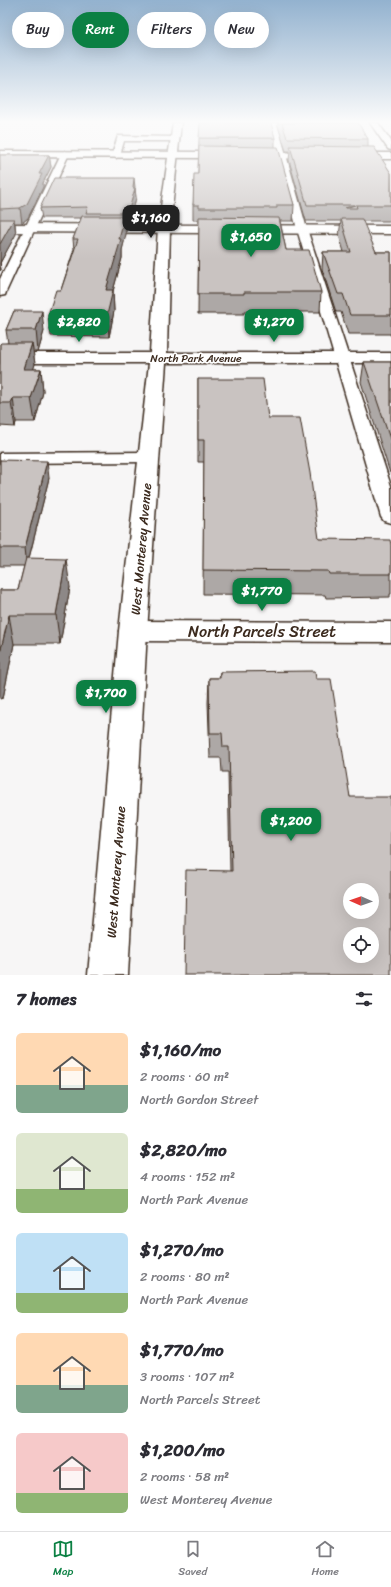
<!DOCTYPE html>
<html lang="en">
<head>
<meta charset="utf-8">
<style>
  :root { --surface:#fff; --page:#f2f2f3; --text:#2b2b33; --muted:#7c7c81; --line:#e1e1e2; --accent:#0b8043 }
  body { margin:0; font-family:Sriracha,sans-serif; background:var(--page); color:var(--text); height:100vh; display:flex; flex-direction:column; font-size:15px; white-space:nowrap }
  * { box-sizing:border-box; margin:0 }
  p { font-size:13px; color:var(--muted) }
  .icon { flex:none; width:22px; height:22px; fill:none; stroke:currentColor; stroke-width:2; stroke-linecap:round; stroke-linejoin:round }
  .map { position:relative; height:975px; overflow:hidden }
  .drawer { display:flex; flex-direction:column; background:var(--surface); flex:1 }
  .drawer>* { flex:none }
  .guide { position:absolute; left:12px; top:12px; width:367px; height:36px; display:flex; gap:8px }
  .needle { width:26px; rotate:272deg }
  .buttons { position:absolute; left:343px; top:883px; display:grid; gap:8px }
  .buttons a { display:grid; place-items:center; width:36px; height:36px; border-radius:50%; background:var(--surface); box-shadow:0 4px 16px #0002; font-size:20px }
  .price { position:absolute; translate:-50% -34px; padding:0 9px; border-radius:8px; background:var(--accent); color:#fff; font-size:13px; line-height:26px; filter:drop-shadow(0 1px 2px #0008) }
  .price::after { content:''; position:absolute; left:50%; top:24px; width:12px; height:9px; margin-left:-6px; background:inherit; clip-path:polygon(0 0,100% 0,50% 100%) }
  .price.active { background:#222; color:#fff }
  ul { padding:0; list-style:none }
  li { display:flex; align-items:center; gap:12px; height:100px; padding:0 16px }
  li span { display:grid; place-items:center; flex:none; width:112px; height:80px; border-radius:6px; color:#555 }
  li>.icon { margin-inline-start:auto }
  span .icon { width:48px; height:48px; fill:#fffc; stroke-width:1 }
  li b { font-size:17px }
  h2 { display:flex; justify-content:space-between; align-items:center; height:48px; padding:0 16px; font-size:17px }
  .pill { padding:0 14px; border-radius:18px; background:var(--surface); box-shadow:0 4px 16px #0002; font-size:14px; line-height:36px }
  .pill.active { background:var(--accent); color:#fff }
  .tabs { display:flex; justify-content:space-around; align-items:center; height:56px; border-top:1px solid var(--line); background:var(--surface); font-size:11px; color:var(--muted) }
  .tabs a { display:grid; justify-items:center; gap:2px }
  .tabs .active { color:var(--accent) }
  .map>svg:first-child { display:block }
</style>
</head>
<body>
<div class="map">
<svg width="391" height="975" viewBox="0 0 391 975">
  <rect width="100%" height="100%" fill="#f7f6f6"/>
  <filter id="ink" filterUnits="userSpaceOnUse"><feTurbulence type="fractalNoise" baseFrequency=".025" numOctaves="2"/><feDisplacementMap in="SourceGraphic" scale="8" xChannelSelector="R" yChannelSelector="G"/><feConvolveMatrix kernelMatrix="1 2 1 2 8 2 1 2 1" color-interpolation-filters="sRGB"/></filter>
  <g filter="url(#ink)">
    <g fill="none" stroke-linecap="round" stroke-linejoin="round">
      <g stroke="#3b2a1e" stroke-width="3">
        <g id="lane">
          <polygon points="269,123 277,123 307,229 391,486 391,523 384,521 381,517 297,229"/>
          <polygon points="370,123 378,123 391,141 391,150 388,149"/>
          <polygon points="118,136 174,137 178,139 174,141 124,141 120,155 116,158 112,155"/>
          <polygon points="65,151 69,154 6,292 5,295 0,296 0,279 61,154"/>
          <polygon points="149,452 155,453 158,457 155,461 149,462 0,463 0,453"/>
        </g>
      </g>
      <g stroke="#3b2a1e" stroke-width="3">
        <g id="street">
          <polygon points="0,151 391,153 391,159 0,157"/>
          <polygon points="0,224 391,226 391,234 0,232"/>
          <polygon points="133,621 391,622 391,642 133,641 123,638 119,631 123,624"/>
        </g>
      </g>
      <g stroke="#3b2a1e" stroke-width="3">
        <polygon id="secondary" points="173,123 181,123 170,228 167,353 391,353 391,363 166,363 147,631 128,975 88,975 119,631 149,363 0,363 0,353 150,353 158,228"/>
      </g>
      <use href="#lane" fill="#fff" fill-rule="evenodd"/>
      <use href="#street" fill="#fff" fill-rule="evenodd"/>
      <use href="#secondary" fill="#fff" fill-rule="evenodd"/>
    </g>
    <g fill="#ada8a6" stroke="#3b2a1e">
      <polygon points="277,123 358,123 368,139 368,147 391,173 391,221 362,221 376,252 391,252 391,336 390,334 348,334 341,312 336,312 322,269 323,252 344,252 339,235 341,221 306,221 289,160 290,151 286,151"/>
      <polygon points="199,138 275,138 275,147 294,205 293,221 280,221 286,250 321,292 320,312 244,312 244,314 198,314 199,220 193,220 193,205 198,174"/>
      <polygon points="0,155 49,155 51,167 43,183 43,187 28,218 22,223 15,223 16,234 0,263 1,270 0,271"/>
      <polygon points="135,188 136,198 129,223 126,223 126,234 122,250 122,258 113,291 114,311 109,337 51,336 48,315 61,290 74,249 73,239 81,218 42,218 40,208"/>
      <polygon points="14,311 44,331 38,352 33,352 35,364 33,369 41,369 43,392 35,422 16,422 15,427 0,426 0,344 8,343 6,330"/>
      <polygon points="364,362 391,362 391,473 390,473 361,382"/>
      <polygon points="198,379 268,418 319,539 391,545 391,594 390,594 390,597 326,598 325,595 203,594 204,462 198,462"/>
      <polygon points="0,460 49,478 29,558 70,587 60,644 14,644 3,698 0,590 18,590 24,566 0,566"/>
      <polygon points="220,672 316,679 350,797 391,975 230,871 228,772 222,772 221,758 210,758 208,703 209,678 219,678"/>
    </g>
    <g fill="#8d8887" stroke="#3b2a1e">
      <polygon points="49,155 51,167 43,183 43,187 28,218 22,223 20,208"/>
      <polygon points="134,178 135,187 134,193 135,188 136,198 129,223 128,213"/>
      <polygon points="125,216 126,234 122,250 122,258 113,291 114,311 109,337 106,290"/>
      <polygon points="14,219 16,234 0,263 1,270 0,271 0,244"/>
      <polygon points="42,311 44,331 38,352 36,330"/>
      <polygon points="32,343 35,364 27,392 24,369"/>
      <polygon points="41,369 43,392 35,422 31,398"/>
      <polygon points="13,398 16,422 15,427 11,403"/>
      <polygon points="47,461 49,478 27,566 25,548"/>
      <polygon points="66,559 70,587 60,644 56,615"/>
      <polygon points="9,615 14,644 3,698 0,699 0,653"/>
    </g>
    <g fill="#c9c3c1" stroke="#3b2a1e" fill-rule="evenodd">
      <polygon points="200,123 271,123 275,138 199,138"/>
      <polygon points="282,123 358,123 368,139 287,138"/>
      <polygon points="199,146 278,147 294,205 277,205 277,208 199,208 199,205 193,205 194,174 198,174"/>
      <polygon points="290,146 374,147 391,173 391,205 356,205 357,208 345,208 355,205 307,205"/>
      <polygon points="0,155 49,155 39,174 42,174 27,204 20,208 0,209"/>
      <polygon points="54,178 134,178 133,188 135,188 128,213 86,213 88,207 40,208"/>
      <polygon points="82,216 125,216 119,239 121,239 106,290 113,290 107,315 48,315 56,290 61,290 78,239 73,239"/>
      <polygon points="199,217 279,218 286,250 309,250 321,292 244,292 244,294 198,294"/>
      <polygon points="0,219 14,219 0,244"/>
      <polygon points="341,219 362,219 376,252 391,252 391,315 350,315 343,294 338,294 323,252 351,252"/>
      <polygon points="14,311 42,311 36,330 6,330"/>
      <polygon points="1,343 32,343 24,369 41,369 31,398 13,398 11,403 0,403 0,344"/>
      <polygon points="364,362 391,362 391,442"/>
      <polygon points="198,379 263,379 268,418 300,418 310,473 319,539 390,540 391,545 391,574 329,574 328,571 203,570 204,440 198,440"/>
      <polygon points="0,460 47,461 25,548 0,548"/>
      <polygon points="26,558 66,559 56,615 9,615 0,653 0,590 18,590"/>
      <path d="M315,671L316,679H331L350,797H391V975H184L186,870L232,871L229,747H223L222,733H210L209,678H220V672ZM350,890H372V912H350ZM350,934H372V956H350Z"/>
    </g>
  </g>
  <linearGradient id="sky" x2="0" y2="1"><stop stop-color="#93b2cf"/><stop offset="0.47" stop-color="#fbfbfb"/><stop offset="1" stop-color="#fbfbfb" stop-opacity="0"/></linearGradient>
  <rect width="391" height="259" fill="url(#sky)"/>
  <g text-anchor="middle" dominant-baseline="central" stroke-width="3" stroke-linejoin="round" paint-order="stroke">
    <g font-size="11" fill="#3b2a1e" stroke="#fff">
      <text x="196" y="358">North Park Avenue</text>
    </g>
    <g font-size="13" fill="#3b2a1e" stroke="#fff">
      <text transform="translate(141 549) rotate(-85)">West Monterey Avenue</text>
      <text transform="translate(116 872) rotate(-86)">West Monterey Avenue</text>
    </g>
    <g font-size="16" fill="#3b2a1e" stroke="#fff">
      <text x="262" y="631">North Parcels Street</text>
    </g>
  </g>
</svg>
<div class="buttons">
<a><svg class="needle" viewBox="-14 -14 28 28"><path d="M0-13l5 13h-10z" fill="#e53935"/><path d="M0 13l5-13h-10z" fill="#7c7c81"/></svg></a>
<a><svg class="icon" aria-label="locate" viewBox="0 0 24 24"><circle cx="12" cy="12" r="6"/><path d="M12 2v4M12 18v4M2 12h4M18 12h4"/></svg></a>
</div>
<b class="price active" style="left:151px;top:239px">$1,160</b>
<b class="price" style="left:251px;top:258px">$1,650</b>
<b class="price" style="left:79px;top:343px">$2,820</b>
<b class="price" style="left:274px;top:343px">$1,270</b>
<b class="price" style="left:262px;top:612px">$1,770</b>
<b class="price" style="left:106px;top:714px">$1,700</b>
<b class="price" style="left:291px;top:842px">$1,200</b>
<div class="guide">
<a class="pill">Buy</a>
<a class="pill active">Rent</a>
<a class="pill">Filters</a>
<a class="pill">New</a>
</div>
</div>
<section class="drawer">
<h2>7 homes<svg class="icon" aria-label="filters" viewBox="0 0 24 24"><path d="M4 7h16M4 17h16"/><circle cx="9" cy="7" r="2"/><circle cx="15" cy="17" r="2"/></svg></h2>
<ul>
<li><span style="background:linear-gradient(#ffd9b3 65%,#7fa58c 0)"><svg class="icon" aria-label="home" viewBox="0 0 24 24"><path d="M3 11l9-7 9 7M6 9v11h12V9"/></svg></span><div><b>$1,160/mo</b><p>2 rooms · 60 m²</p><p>North Gordon Street</p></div></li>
<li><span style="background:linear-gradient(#dfe7d0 70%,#8fb573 0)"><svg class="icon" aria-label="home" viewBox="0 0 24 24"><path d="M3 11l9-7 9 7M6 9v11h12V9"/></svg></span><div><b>$2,820/mo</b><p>4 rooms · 152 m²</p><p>North Park Avenue</p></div></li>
<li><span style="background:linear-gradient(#bfe0f5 75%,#8fb573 0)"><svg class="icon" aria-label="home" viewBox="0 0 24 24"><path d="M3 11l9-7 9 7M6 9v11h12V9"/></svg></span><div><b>$1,270/mo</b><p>2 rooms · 80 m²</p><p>North Park Avenue</p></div></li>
<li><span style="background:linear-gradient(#ffd9b3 65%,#7fa58c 0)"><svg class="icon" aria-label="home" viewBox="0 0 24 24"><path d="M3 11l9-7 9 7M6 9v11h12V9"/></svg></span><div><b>$1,770/mo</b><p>3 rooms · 107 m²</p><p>North Parcels Street</p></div></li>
<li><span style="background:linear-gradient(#f6c9c9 75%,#8fb573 0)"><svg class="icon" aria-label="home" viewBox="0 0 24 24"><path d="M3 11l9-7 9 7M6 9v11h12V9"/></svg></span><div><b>$1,200/mo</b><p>2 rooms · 58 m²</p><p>West Monterey Avenue</p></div></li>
</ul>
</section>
<nav class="tabs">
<a class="active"><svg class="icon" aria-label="map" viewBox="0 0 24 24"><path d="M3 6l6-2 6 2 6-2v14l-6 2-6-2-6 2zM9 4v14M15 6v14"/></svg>Map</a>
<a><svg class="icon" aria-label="saved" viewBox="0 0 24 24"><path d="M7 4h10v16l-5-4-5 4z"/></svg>Saved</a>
<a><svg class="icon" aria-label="home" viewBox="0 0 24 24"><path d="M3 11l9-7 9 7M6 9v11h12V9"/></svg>Home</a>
</nav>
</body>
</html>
